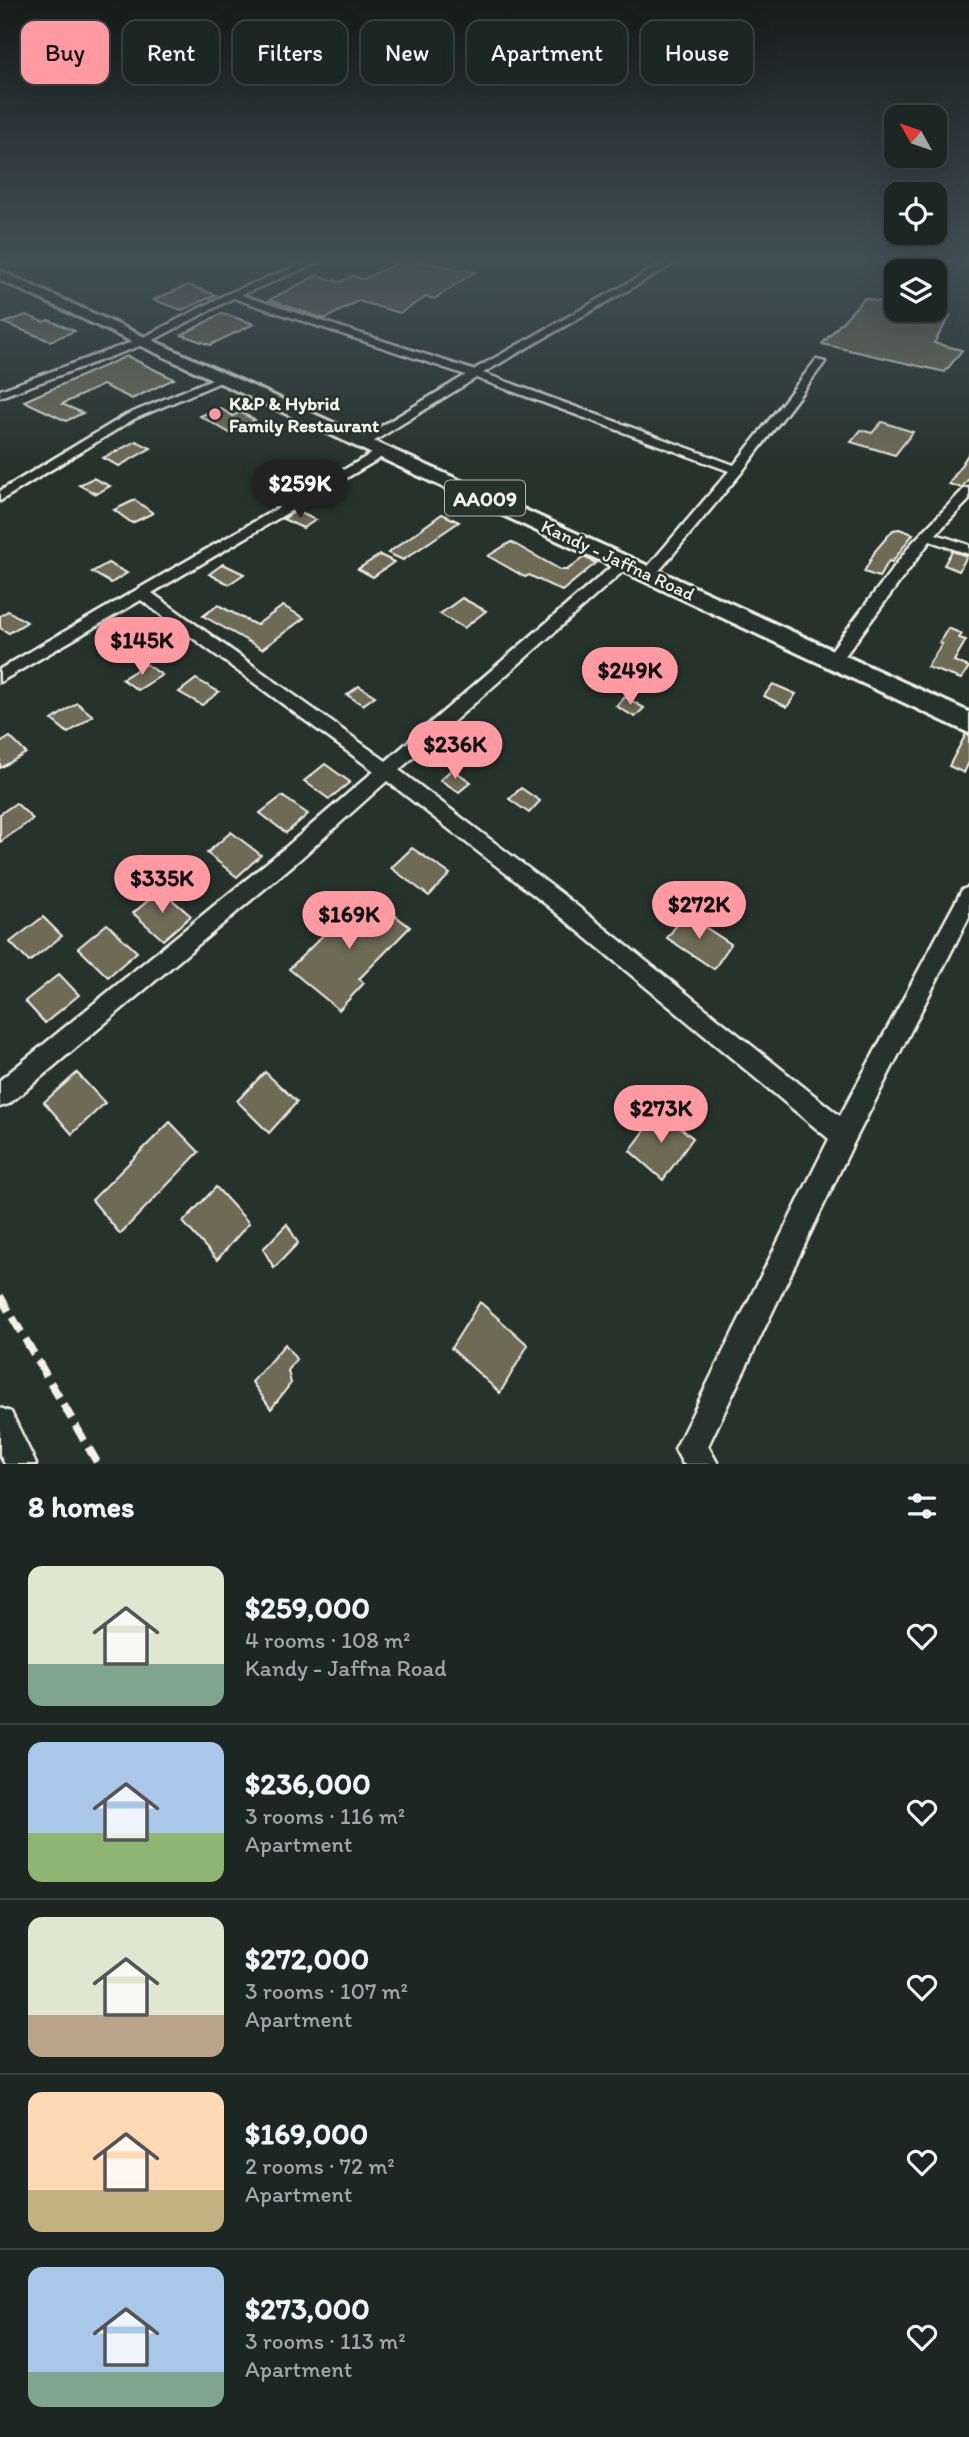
<!DOCTYPE html>
<html lang="en">
<head>
<meta charset="utf-8">
<style>
  :root { --surface:#1c2622; --page:#29322f; --text:#f1f3f6; --muted:#a0a5a5; --line:#3a4340; --accent:#ff9aa2 }
  body { margin:0; font-family:Itim,sans-serif; background:var(--page); color:var(--text); height:100vh; display:flex; flex-direction:column; font-size:26px; white-space:nowrap }
  * { box-sizing:border-box; margin:0 }
  p { font-size:23px; color:var(--muted) }
  .icon { flex:none; width:38px; height:38px; fill:none; stroke:currentColor; stroke-width:2; stroke-linecap:round; stroke-linejoin:round }
  .map { position:relative; height:1464px; overflow:hidden }
  .drawer { display:flex; flex-direction:column; background:var(--surface); flex:1 }
  .drawer>* { flex:none }
  .hud { position:absolute; left:21px; top:21px; width:928px; height:63px; display:flex; gap:14px }
  .needle { width:46px; rotate:310deg }
  .controls { position:absolute; left:884px; top:105px; display:grid; gap:14px }
  .controls a { display:grid; place-items:center; width:63px; height:63px; border-radius:14px; background:var(--surface); box-shadow:0 7px 28px #0002,0 0 0 2px var(--line); font-size:35px }
  .price { position:absolute; translate:-50% -60px; padding:0 16px; border-radius:24px; background:var(--accent); color:#111; font-size:23px; line-height:46px; filter:drop-shadow(0 2px 4px #0008) }
  .price::after { content:''; position:absolute; left:50%; top:42px; width:21px; height:16px; margin-left:-10px; background:inherit; clip-path:polygon(0 0,100% 0,50% 100%) }
  .price.current { background:#222; color:#fff }
  ul { padding:0; list-style:none }
  li { display:flex; align-items:center; gap:21px; height:175px; padding:0 28px }
  li+li { border-top:2px solid var(--line) }
  li span { display:grid; place-items:center; flex:none; width:196px; height:140px; border-radius:14px; color:#555 }
  li>.icon { margin-inline-start:auto }
  span .icon { width:84px; height:84px; fill:#fffc; stroke-width:1 }
  li b { font-size:30px }
  h2 { display:flex; justify-content:space-between; align-items:center; height:84px; padding:0 28px; font-size:30px }
  .tag { padding:0 24px; border-radius:14px; background:var(--surface); box-shadow:0 7px 28px #0002,0 0 0 2px var(--line); font-size:24px; line-height:63px }
  .tag.current { background:var(--accent); color:#111 }
  .map>svg:first-child { display:block }
</style>
</head>
<body>
<div class="map">
<svg width="969" height="1464" viewBox="0 0 969 1464">
  <rect width="100%" height="100%" fill="#26332d"/>
  <filter id="ink" filterUnits="userSpaceOnUse"><feTurbulence type="fractalNoise" baseFrequency=".0143" numOctaves="2"/><feDisplacementMap in="SourceGraphic" scale="14" xChannelSelector="R" yChannelSelector="G"/><feConvolveMatrix kernelMatrix="1 2 1 2 8 2 1 2 1" color-interpolation-filters="sRGB"/></filter>
  <g filter="url(#ink)">
    <g fill="#6d6b56" stroke="#f4f1e8" stroke-width="2">
      <polygon points="407,259 475,272 434,299 426,297 400,313 358,301 325,319 269,300 317,275 340,282 353,276 363,279"/>
      <polygon points="188,285 216,295 182,310 153,300"/>
      <polygon points="864,298 889,304 884,310 926,311 950,316 934,343 962,350 945,372 822,344"/>
      <polygon points="222,313 254,324 210,345 182,335"/>
      <polygon points="26,315 43,322 49,320 75,331 50,341 4,323"/>
      <polygon points="127,356 174,379 132,399 103,385 62,404 83,413 66,421 24,401"/>
      <polygon points="220,408 233,416 240,412 255,420 230,433 200,416"/>
      <polygon points="882,422 913,432 895,455 851,442 861,430 872,433"/>
      <polygon points="136,441 151,448 119,466 103,458"/>
      <polygon points="969,453 969,478 962,488 949,484"/>
      <polygon points="93,478 110,486 96,494 79,485"/>
      <polygon points="135,500 153,513 132,523 114,510"/>
      <polygon points="296,511 316,520 303,528 283,519"/>
      <polygon points="442,514 459,522 403,560 388,553"/>
      <polygon points="899,529 913,534 892,562 889,561 879,577 864,572 875,551 893,530"/>
      <polygon points="511,542 561,570 567,570 584,557 596,563 562,591 529,575 525,577 488,556"/>
      <polygon points="952,551 967,556 959,571 944,565"/>
      <polygon points="380,555 394,562 373,577 358,569"/>
      <polygon points="108,563 127,573 111,583 92,572"/>
      <polygon points="223,564 244,574 229,584 209,574"/>
      <polygon points="462,598 486,611 464,628 440,614"/>
      <polygon points="218,605 256,625 283,606 304,618 262,649 203,616"/>
      <polygon points="8,611 27,622 9,633 0,628 0,616"/>
      <polygon points="948,628 962,634 959,638 966,640 954,661 969,667 961,679 927,667 942,644 939,643"/>
      <polygon points="146,664 162,675 138,690 122,679"/>
      <polygon points="196,679 219,692 202,705 179,692"/>
      <polygon points="773,684 796,694 787,707 764,696"/>
      <polygon points="359,686 375,696 363,705 347,695"/>
      <polygon points="625,697 644,708 635,717 616,706"/>
      <polygon points="77,703 93,716 68,733 52,720"/>
      <polygon points="966,734 969,735 969,762 964,773 949,766"/>
      <polygon points="10,737 26,753 0,768 0,743"/>
      <polygon points="325,764 350,782 329,799 304,781"/>
      <polygon points="452,769 471,782 459,792 440,780"/>
      <polygon points="521,788 540,801 529,813 509,799"/>
      <polygon points="282,796 308,814 286,833 260,813"/>
      <polygon points="16,803 33,819 0,842 0,814"/>
      <polygon points="231,832 261,855 237,877 207,853"/>
      <polygon points="412,848 450,874 429,896 391,868"/>
      <polygon points="161,890 191,916 163,940 133,913"/>
      <polygon points="366,893 410,927 359,979 364,983 339,1010 289,969"/>
      <polygon points="685,914 731,944 714,969 667,938"/>
      <polygon points="43,917 62,936 29,962 10,942"/>
      <polygon points="107,924 137,952 108,977 78,948"/>
      <polygon points="59,974 79,995 45,1023 25,1001"/>
      <polygon points="265,1072 297,1102 269,1133 237,1101"/>
      <polygon points="77,1073 105,1103 72,1134 44,1102"/>
      <polygon points="659,1111 693,1138 663,1180 630,1151"/>
      <polygon points="170,1122 199,1152 120,1234 92,1200"/>
      <polygon points="216,1187 249,1223 217,1260 183,1222"/>
      <polygon points="287,1224 298,1243 274,1268 263,1249"/>
      <polygon points="480,1302 528,1345 500,1393 451,1348"/>
      <polygon points="285,1344 296,1359 288,1371 291,1383 271,1409 252,1382"/>
    </g>
    <g fill="none" stroke-linecap="round" stroke-linejoin="round">
      <g stroke="#f4f1e8" stroke-width="5">
        <g id="minor">
          <polygon points="0,259 8,259 0,263"/>
          <polygon points="315,259 327,259 241,295 473,370 671,259 682,259 483,373 734,465 816,360 825,362 741,473 654,577 644,577 644,571 729,471 476,378 368,445 360,445 360,439 466,375 233,298 148,343 0,397 0,390 140,339 229,293"/>
          <polygon points="224,374 229,377 228,379 134,419 0,501 0,491 126,415"/>
          <polygon points="383,447 387,448 387,454 152,593 386,761 619,560 629,560 629,566 399,770 562,894 840,1116 962,890 969,887 969,917 853,1144 708,1446 718,1464 683,1464 675,1449 829,1139 548,906 387,781 300,859 9,1104 0,1107 0,1080 286,847 374,771 141,600 0,682 0,669"/>
          <polygon points="969,488 969,500 936,534 969,545 969,554 930,541 839,664 827,664 825,660 827,656 912,543 964,489"/>
          <polygon points="0,1408 11,1412 36,1464 5,1464 0,1455"/>
        </g>
      </g>
      <g stroke="#f4f1e8" stroke-width="6">
        <polygon id="highway" points="0,271 969,712 969,733 0,280"/>
      </g>
      <use href="#minor" fill="#26332d" fill-rule="evenodd"/>
      <use href="#highway" fill="#26332d" fill-rule="evenodd"/>
      <polyline stroke="#f4f1e8" stroke-width="8" stroke-dasharray="17 8" stroke-linecap="butt" points="0,1296 98,1464"/>
    </g>
  </g>
  <linearGradient id="sky" x2="0" y2="1"><stop stop-color="#151c19"/><stop offset="0.56" stop-color="#415057"/><stop offset="1" stop-color="#415057" stop-opacity="0"/></linearGradient>
  <rect width="969" height="464" fill="url(#sky)"/>
  <circle fill="#ff9aa2" stroke="#26332d" stroke-width="2.5" cx="215" cy="414" r="7"/>
  <g text-anchor="middle" dominant-baseline="central" stroke-width="5" stroke-linejoin="round" paint-order="stroke">
    <g font-size="19" font-weight="bold" fill="#f4f1e8" stroke="#26332d" text-anchor="start">
      <text x="229" y="403">K&amp;P &amp; Hybrid<tspan x="229" dy="22">Family Restaurant</tspan></text>
    </g>
    <g font-size="19" fill="#f4f1e8" stroke="#26332d">
      <text transform="translate(618 560) rotate(25)">Kandy - Jaffna Road</text>
    </g>
    <rect fill="#26332d" stroke="#b6b8b0" stroke-width="2" x="445" y="480.5" width="80" height="35" rx="5"/>
    <g font-size="21" font-weight="bold" fill="#f4f1e8">
      <text x="485" y="498">AA009</text>
    </g>
  </g>
</svg>
<div class="controls">
<a><svg class="needle" viewBox="-14 -14 28 28"><path d="M0-13l5 13h-10z" fill="#e53935"/><path d="M0 13l5-13h-10z" fill="#a0a5a5"/></svg></a>
<a><svg class="icon" aria-label="locate" viewBox="0 0 24 24"><circle cx="12" cy="12" r="6"/><path d="M12 2v4M12 18v4M2 12h4M18 12h4"/></svg></a>
<a><svg class="icon" aria-label="layers" viewBox="0 0 24 24"><path d="M12 4l9 5-9 5-9-5zM3 14l9 5 9-5"/></svg></a>
</div>
<b class="price current" style="left:300px;top:520px">$259K</b>
<b class="price" style="left:142px;top:677px">$145K</b>
<b class="price" style="left:630px;top:707px">$249K</b>
<b class="price" style="left:455px;top:781px">$236K</b>
<b class="price" style="left:162px;top:915px">$335K</b>
<b class="price" style="left:699px;top:941px">$272K</b>
<b class="price" style="left:349px;top:951px">$169K</b>
<b class="price" style="left:661px;top:1145px">$273K</b>
<div class="hud">
<a class="tag current">Buy</a>
<a class="tag">Rent</a>
<a class="tag">Filters</a>
<a class="tag">New</a>
<a class="tag">Apartment</a>
<a class="tag">House</a>
</div>
</div>
<section class="drawer">
<h2>8 homes<svg class="icon" aria-label="filters" viewBox="0 0 24 24"><path d="M4 7h16M4 17h16"/><circle cx="9" cy="7" r="2"/><circle cx="15" cy="17" r="2"/></svg></h2>
<ul>
<li><span style="background:linear-gradient(#dfe7d0 70%,#7fa58c 0)"><svg class="icon" aria-label="home" viewBox="0 0 24 24"><path d="M3 11l9-7 9 7M6 9v11h12V9"/></svg></span><div><b>$259,000</b><p>4 rooms · 108 m²</p><p>Kandy - Jaffna Road</p></div><svg class="icon" aria-label="heart" viewBox="0 0 24 24"><path d="M12 20l-8-8c-3-5 5-10 8-4 3-6 11-1 8 4z"/></svg></li>
<li><span style="background:linear-gradient(#a9c7e8 65%,#8fb573 0)"><svg class="icon" aria-label="home" viewBox="0 0 24 24"><path d="M3 11l9-7 9 7M6 9v11h12V9"/></svg></span><div><b>$236,000</b><p>3 rooms · 116 m²</p><p>Apartment</p></div><svg class="icon" aria-label="heart" viewBox="0 0 24 24"><path d="M12 20l-8-8c-3-5 5-10 8-4 3-6 11-1 8 4z"/></svg></li>
<li><span style="background:linear-gradient(#dfe7d0 70%,#b9a48a 0)"><svg class="icon" aria-label="home" viewBox="0 0 24 24"><path d="M3 11l9-7 9 7M6 9v11h12V9"/></svg></span><div><b>$272,000</b><p>3 rooms · 107 m²</p><p>Apartment</p></div><svg class="icon" aria-label="heart" viewBox="0 0 24 24"><path d="M12 20l-8-8c-3-5 5-10 8-4 3-6 11-1 8 4z"/></svg></li>
<li><span style="background:linear-gradient(#ffd9b3 70%,#c2b280 0)"><svg class="icon" aria-label="home" viewBox="0 0 24 24"><path d="M3 11l9-7 9 7M6 9v11h12V9"/></svg></span><div><b>$169,000</b><p>2 rooms · 72 m²</p><p>Apartment</p></div><svg class="icon" aria-label="heart" viewBox="0 0 24 24"><path d="M12 20l-8-8c-3-5 5-10 8-4 3-6 11-1 8 4z"/></svg></li>
<li><span style="background:linear-gradient(#a9c7e8 75%,#7fa58c 0)"><svg class="icon" aria-label="home" viewBox="0 0 24 24"><path d="M3 11l9-7 9 7M6 9v11h12V9"/></svg></span><div><b>$273,000</b><p>3 rooms · 113 m²</p><p>Apartment</p></div><svg class="icon" aria-label="heart" viewBox="0 0 24 24"><path d="M12 20l-8-8c-3-5 5-10 8-4 3-6 11-1 8 4z"/></svg></li>
</ul>
</section>
</body>
</html>
